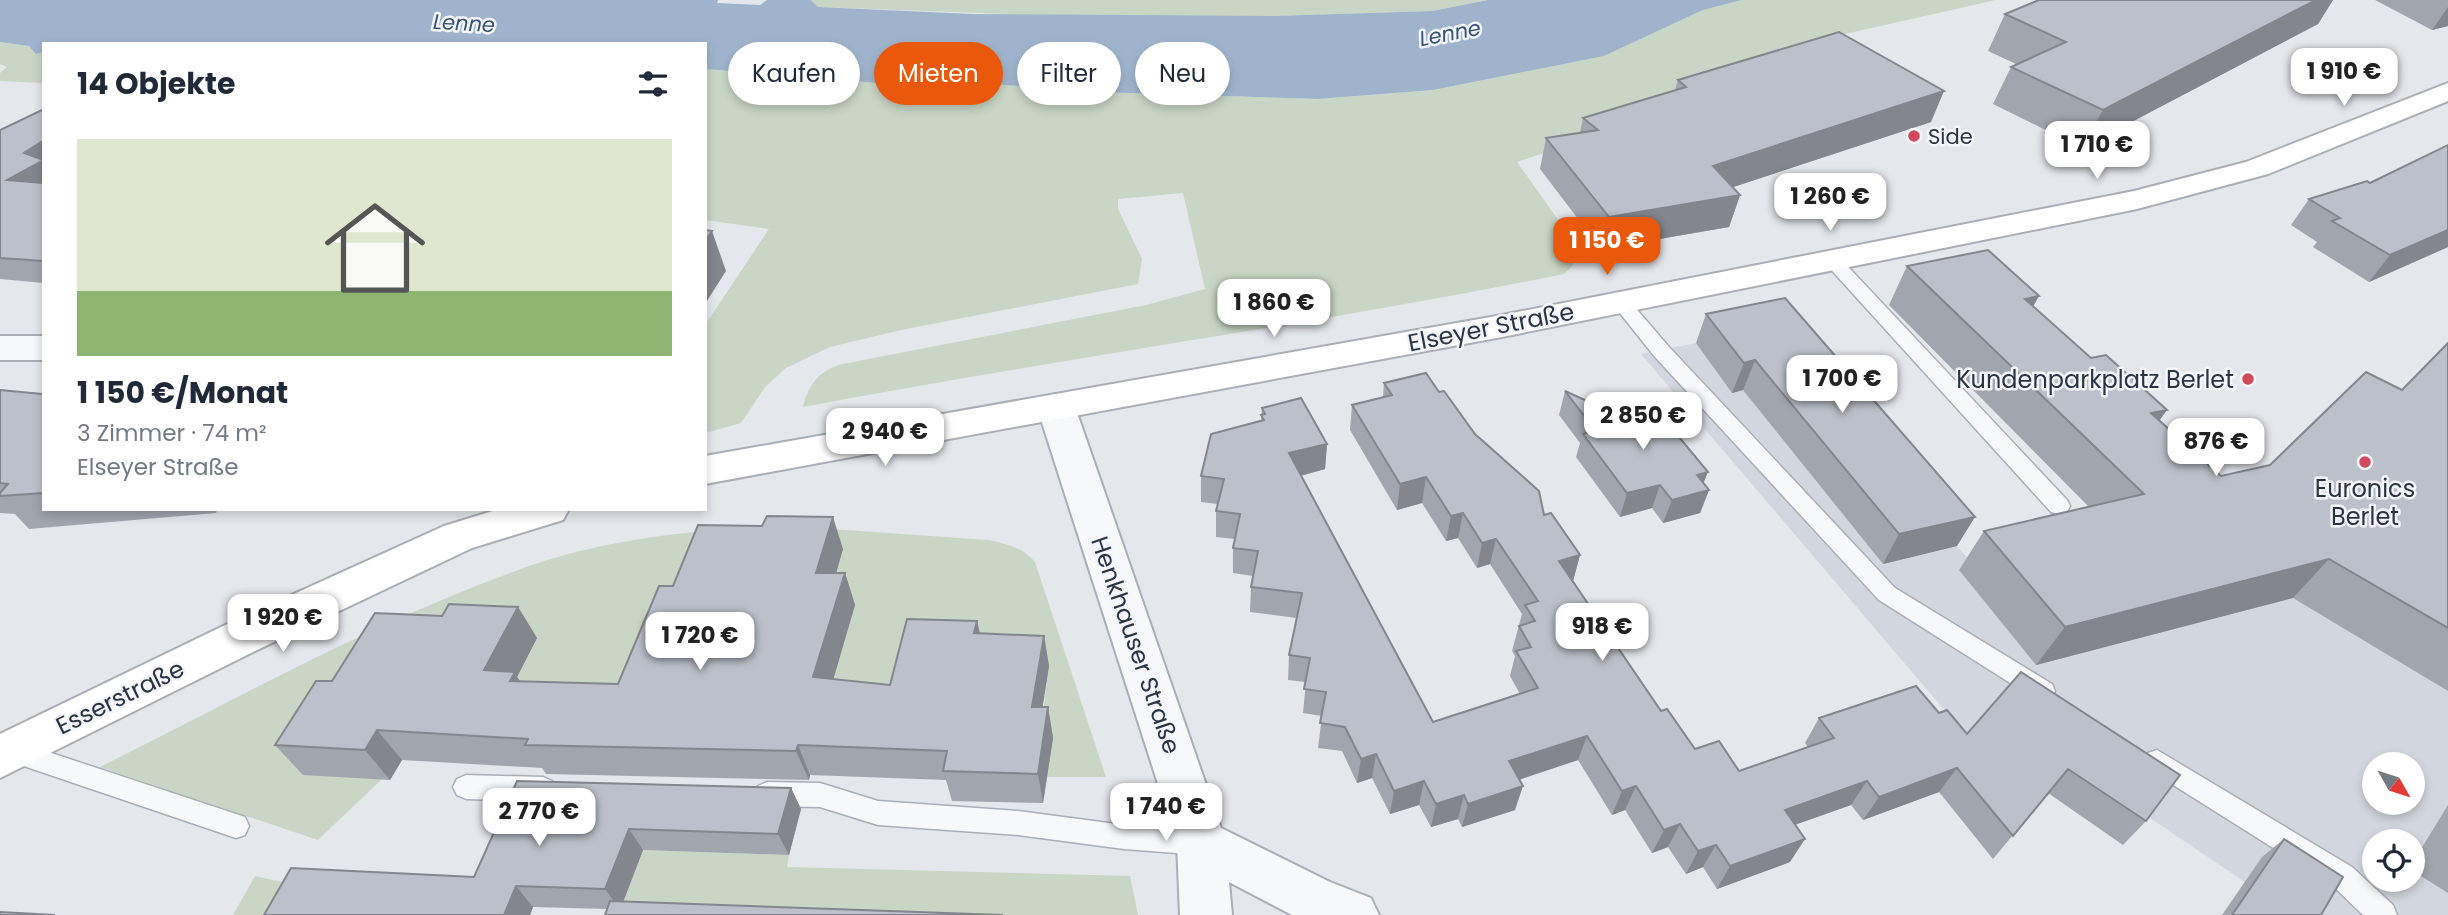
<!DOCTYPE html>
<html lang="de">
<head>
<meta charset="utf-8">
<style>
  :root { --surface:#fff; --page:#f6f6f7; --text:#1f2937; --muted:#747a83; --line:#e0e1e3; --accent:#ea580c }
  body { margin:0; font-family:Poppins,sans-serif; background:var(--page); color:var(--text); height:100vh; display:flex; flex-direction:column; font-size:26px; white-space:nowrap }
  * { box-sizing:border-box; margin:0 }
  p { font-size:23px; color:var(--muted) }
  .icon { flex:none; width:38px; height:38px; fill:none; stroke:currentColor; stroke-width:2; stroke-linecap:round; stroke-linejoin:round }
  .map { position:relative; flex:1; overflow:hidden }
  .sheet { position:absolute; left:42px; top:42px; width:665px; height:469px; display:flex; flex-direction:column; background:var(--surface); border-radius:0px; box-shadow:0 4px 10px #0003 }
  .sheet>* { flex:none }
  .hud { position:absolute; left:728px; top:42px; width:665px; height:63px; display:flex; gap:14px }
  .needle { width:46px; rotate:129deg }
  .fabs { position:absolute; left:2362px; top:752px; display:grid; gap:14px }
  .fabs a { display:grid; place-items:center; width:63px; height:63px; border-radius:50%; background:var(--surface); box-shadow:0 4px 10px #0003; font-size:35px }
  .price { position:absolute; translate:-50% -60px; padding:0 16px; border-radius:14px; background:#fff; color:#222; font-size:23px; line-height:46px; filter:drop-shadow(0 2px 4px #0008) }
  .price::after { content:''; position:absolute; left:50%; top:42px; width:21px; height:16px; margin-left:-10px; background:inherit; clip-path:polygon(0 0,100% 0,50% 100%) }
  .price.active { background:var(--accent); color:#fff }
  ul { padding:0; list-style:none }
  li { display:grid; align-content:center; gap:14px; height:371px; padding:0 35px }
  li+li { border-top:2px solid var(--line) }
  li span { display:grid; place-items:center; height:217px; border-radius:0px; color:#555 }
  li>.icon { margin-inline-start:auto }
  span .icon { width:126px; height:126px; fill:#fffc; stroke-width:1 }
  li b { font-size:30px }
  h2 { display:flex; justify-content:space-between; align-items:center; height:84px; padding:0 35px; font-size:30px }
  .pill { padding:0 24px; border-radius:32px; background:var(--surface); box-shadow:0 4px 10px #0003; font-size:24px; line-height:63px }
  .pill.active { background:var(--accent); color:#fff }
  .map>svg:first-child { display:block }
</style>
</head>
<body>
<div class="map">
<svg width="2448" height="915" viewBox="0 0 2448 915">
  <rect width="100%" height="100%" fill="#e4e7ec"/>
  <path fill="#d2d6de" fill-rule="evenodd" d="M1773,328L1974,566L2234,505L2448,626V915H2294L2070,764L2033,814L1641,354ZM2375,765H2413V803H2375ZM2375,842H2413V880H2375Z"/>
  <g fill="#c9d6c5">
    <polygon points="811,0 1488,0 1432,11 1273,16 1057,16 818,7"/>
    <path d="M1742,0H1996L1836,36L1670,111L1517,162L1576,245L1573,265L1564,274C1312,325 1056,359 803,407C809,385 816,374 838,365L1146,305L1205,289L1183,193L1118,199V209L1142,259L1138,284L901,330L830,347L786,368L765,387L741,423L705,433V325L769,229L705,220V69L889,84H993L1097,92L1318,99L1433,90L1604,56L1703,10Z"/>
    <polygon points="0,42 30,46 36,54 44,52 44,83 0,81 0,73 7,67 0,64"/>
    <path d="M774,525L988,540C1007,544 1022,547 1035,562L1106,777H1047L1041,737L1048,667L900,714L576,752L471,635L382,779L318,840L100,767C244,695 386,615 538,563C614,538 695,531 774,525Z"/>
    <polygon points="643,850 789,855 787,867 1130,876 1138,915 617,915"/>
    <polygon points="255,876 313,889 299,915 233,915"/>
  </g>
  <polygon fill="#9fb4cc" points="0,0 718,0 717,3 760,5 767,0 811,0 818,7 973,14 1273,16 1432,11 1488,0 1742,0 1703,10 1604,56 1433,90 1318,99 1097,92 993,84 889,84 705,69 705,44 44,44 44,52 36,54 29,46 0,42"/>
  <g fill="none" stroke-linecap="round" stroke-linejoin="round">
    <g stroke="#a9aeb7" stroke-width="3">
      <g id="lane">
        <polygon points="1832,254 1838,256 2067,500 2070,506 2067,512 2059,514 2051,512 1826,264 1823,260 1826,256"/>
        <polygon points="1620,296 1627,298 1669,347 1895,588 2052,684 2055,691 2052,698 2043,701 2034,698 1879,600 1655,357 1611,302"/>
        <polygon points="12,740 236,814 245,817 249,826 245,835 236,838 3,759 0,749 3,743"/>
        <polygon points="2157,750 2352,867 2393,905 2397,915 2363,915 2332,885 2148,769 2144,761 2148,753"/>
        <polygon points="466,775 543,777 552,781 556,789 552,797 543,801 466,799 457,795 453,787 457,779"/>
        <polygon points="767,782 820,783 878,801 1018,811 1124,825 1202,831 1212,834 1215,843 1212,852 1202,855 1124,849 1018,835 878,825 820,807 767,806 758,802 754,794 758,786"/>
      </g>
    </g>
    <g stroke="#a9aeb7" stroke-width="4">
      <g id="street">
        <rect x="0" y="336" width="44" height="24"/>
        <polygon points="1056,394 1069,398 1075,407 1221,828 1330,882 1371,898 1379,915 1292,915 1229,882 1232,915 1180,915 1177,843 1037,407 1043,398"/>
      </g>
    </g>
    <g stroke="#a9aeb7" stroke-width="4">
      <g id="secondary">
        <polygon points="2448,83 2448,101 2268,174 2137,209 1502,337 705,484 705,456 1502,315 2134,191 2246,162"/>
        <polygon points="499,509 569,509 563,520 472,548 251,653 0,778 0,734 221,627 444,526"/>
      </g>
    </g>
    <use href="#lane" fill="#f7f8fa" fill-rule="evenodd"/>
    <use href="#street" fill="#f7f8fa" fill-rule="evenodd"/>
    <use href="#secondary" fill="#fff" fill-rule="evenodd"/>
  </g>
  <g fill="#a1a5ae">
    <polygon points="2039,0 2333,0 2318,24 2082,148 1993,104 2011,67 2016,64 1988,51 2005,14"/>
    <polygon points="2375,0 2448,0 2448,26 2432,30"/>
    <polygon points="1678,80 1931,122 1733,187 1740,195 1729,227 1601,249 1540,169 1546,138 1580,133 1583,118 1675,90"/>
    <polygon points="44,109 44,283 0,279 0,130"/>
    <polygon points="2448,145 2448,247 2369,282 2313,247 2317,242 2291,225 2309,199 2370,183"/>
    <polygon points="1907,266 2033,307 2091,358 2167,410 2159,420 2221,476 2270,465 2402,390 2448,343 2448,691 2293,598 2036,665 1959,570 1984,531 2089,507 1889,305"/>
    <polygon points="1706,314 1957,546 1883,564 1743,390 1732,393 1696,343"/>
    <polygon points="1384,383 1439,392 1544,515 1580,555 1573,581 1661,711 1695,749 1739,771 1808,747 1805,743 1819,718 1939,713 1967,734 2021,672 2146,821 2123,845 2048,793 1993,859 1939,792 1863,820 1851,805 1795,825 1790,862 1717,889 1703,867 1686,874 1668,847 1652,853 1625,810 1612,815 1578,760 1519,780 1515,810 1462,827 1458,819 1431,827 1419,805 1390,814 1372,778 1357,783 1342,751 1318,748 1322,716 1303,713 1306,682 1288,680 1289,655 1297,618 1250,612 1251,587 1253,576 1233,573 1233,548 1235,539 1216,537 1216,511 1218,504 1201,502 1201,476 1261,421 1262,408 1327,444 1325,469 1301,476 1433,722 1520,694 1510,676 1515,656 1512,651 1522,614 1490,564 1477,568 1458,538 1446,541 1422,503 1397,510 1350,430 1352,405 1383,397"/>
    <polygon points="0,390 42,394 44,393 44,509 218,509 216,513 29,529 15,514 0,513"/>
    <polygon points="1565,391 1704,483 1709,490 1700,513 1663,523 1652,508 1620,517 1576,457 1580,443 1559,415"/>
    <polygon points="843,549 836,573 845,573 855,605 833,679 890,685 977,621 980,634 1044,636 1049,666 1042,707 1048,707 1053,738 1043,803 952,801 946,780 810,775 809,780 546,774 542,768 402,760 390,780 303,775 275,745 332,681 442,616 518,607 537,638 517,677 521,682 618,684 673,586"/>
    <polygon points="517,781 791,788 801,809 789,855 643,850 623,902 607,909 533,907 530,915 264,915 474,877"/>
    <polygon points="2448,805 2448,893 2413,871 2413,862"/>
    <polygon points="2284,839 2321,915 2222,915 2262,857"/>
  </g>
  <g fill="#83868d">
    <polygon points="2316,0 2333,0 2318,24 2082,148 2103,110"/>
    <polygon points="2448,7 2448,26 2432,30"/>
    <polygon points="1944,91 1931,122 1703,197 1713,166"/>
    <polygon points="44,140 44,192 7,180 24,153"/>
    <polygon points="1740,195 1729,227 1601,249 1609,217"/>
    <polygon points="2448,230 2448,247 2369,282 2390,255"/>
    <polygon points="712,231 726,271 705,304 705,241"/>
    <polygon points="2039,296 2017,335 2025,299"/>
    <polygon points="1755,360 1743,390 1732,393 1744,363"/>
    <polygon points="2167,410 2139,449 2151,413"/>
    <polygon points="1327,444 1325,469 1288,479 1289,453"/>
    <polygon points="1708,472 1700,492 1709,490 1700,513 1663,523 1672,500 1697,475"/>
    <polygon points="1426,477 1422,503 1397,510 1400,484"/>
    <polygon points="1660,485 1652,508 1620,517 1627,493"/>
    <polygon points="1463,513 1458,538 1446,541 1451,516"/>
    <polygon points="833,517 843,549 827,604 816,573"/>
    <polygon points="1975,517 1957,546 1883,564 1899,534"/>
    <polygon points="1496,539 1490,564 1477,568 1482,543"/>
    <polygon points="1580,555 1573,581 1559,561"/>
    <polygon points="2329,559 2293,598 2036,665 2065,627"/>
    <polygon points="845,573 855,605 825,708 813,677"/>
    <polygon points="518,607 537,638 517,677 535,703 484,670"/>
    <polygon points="977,621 984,652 974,633"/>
    <polygon points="1044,636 1049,666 1038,737 1032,707"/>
    <polygon points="1048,707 1053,738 1043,803 1038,774"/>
    <polygon points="377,730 402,760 390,780 365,750"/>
    <polygon points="1587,736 1578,760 1502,785 1509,761"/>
    <polygon points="798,745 810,775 809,780 796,751"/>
    <polygon points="1376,754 1372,778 1357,783 1361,759"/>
    <polygon points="1957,768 1939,792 1863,820 1879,797"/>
    <polygon points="1424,781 1419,805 1390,814 1394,791"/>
    <polygon points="1867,781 1851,805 1771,833 1785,810"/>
    <polygon points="1523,786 1515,810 1462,827 1468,804"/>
    <polygon points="1636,786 1625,810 1612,815 1622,791"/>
    <polygon points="791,788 801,809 789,855 778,834"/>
    <polygon points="1464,795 1458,819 1431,827 1436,804"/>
    <polygon points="1680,824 1668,847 1652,853 1664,830"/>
    <polygon points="629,829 643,850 620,910 605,889"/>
    <polygon points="1805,839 1790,862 1717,889 1730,866"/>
    <polygon points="1716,845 1703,867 1686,874 1698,851"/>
    <polygon points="516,886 533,907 530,915 504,915"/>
  </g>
  <g fill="#bbc0ca" stroke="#83868d" stroke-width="2">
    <polygon points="2039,0 2316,0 2103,110 2011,67 2066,42 2005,14"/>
    <polygon points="1839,32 1944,91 1713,166 1740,195 1609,217 1546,138 1598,130 1583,118 1686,87 1678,80"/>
    <polygon points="44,109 44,140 24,153 44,160 7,180 44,183 44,261 0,258 0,130"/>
    <polygon points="2448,145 2448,230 2390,255 2332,221 2340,218 2309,199 2367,181 2370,183"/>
    <polygon points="705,230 712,231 705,241"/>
    <polygon points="1988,250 2039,296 2025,299 2091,358 2106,355 2167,410 2151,413 2221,476 2270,465 2366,372 2402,390 2448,343 2448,628 2329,559 2065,627 1984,531 2144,494 1907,266"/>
    <polygon points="1785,298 1975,517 1899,534 1755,360 1744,363 1706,314"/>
    <polygon points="1426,373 1439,392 1444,391 1475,434 1539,491 1544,515 1551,513 1580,555 1559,561 1661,711 1667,709 1695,749 1719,741 1739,771 1834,738 1819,718 1916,686 1939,713 1947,710 1967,734 2021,672 2180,775 2146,821 2068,769 2013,836 1957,768 1879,797 1867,781 1785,810 1805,839 1730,866 1716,845 1698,851 1680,824 1664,830 1636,786 1622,791 1587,736 1509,761 1523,786 1468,804 1464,795 1436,804 1424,781 1394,791 1376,754 1361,759 1345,727 1320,723 1326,692 1304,689 1310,658 1289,655 1302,593 1251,587 1258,551 1233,548 1240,514 1216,511 1224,479 1201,476 1211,434 1264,420 1261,415 1265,414 1262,408 1301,398 1327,444 1289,453 1433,722 1538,688 1516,651 1531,647 1519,626 1535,621 1525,605 1538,601 1496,539 1482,543 1463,513 1451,516 1426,477 1400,484 1352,405 1392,395 1384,383"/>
    <polygon points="0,390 42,394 44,393 44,493 0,496 0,493 8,484 0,483"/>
    <polygon points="1565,391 1631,421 1660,414 1708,472 1697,475 1709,490 1672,500 1660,485 1627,493 1583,434 1595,430"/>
    <polygon points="767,516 833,517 816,573 845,573 813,677 890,685 907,619 977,621 974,633 1044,636 1032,707 1048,707 1038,774 943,771 947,751 798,745 796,751 525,745 528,739 377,730 365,750 275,745 316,681 332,681 375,613 442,616 449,604 518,607 484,670 515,672 510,681 618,684 659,586 673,586 698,525 762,526"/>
    <polygon points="517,781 791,788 778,834 629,829 605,889 516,886 504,915 264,915 291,868 474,877"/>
    <polygon points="2284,839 2343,877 2321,915 2232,915"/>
    <polygon points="610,901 1003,915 605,915"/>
    <polygon points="0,912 55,915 0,915"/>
  </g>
  <g fill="#d1495b" stroke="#f4f6f9" stroke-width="2.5">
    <circle cx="1914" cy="136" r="7"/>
    <circle cx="2248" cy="379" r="7"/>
    <circle cx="2365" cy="462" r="7"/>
  </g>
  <g text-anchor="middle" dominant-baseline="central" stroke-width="5" stroke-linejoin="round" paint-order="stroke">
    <g font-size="21" font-style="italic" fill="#34527a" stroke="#f4f6f9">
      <text transform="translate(464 23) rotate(3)">Lenne</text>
      <text transform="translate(1450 33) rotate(-11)">Lenne</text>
    </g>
    <g font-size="21" fill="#2b3445" stroke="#f4f6f9" text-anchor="start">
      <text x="1928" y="136">Side</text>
    </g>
    <g font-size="24" fill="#2b3445" stroke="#f4f6f9">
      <text transform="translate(1491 327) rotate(-11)">Elseyer Straße</text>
      <text transform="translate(1136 645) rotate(71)">Henkhauser Straße</text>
      <text transform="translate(120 697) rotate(-26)">Esserstraße</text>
    </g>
    <g font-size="24" fill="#2b3445" stroke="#f4f6f9" text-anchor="end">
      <text x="2234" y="379">Kundenparkplatz Berlet</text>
      <text x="2365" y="488" text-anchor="middle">Euronics<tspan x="2365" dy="28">Berlet</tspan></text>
    </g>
  </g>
</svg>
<div class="fabs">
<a><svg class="needle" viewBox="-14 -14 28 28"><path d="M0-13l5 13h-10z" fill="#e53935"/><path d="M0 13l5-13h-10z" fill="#747a83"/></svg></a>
<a><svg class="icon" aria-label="locate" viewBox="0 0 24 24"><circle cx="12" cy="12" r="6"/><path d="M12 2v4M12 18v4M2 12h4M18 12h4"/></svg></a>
</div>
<b class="price" style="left:2344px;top:108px">1 910 €</b>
<b class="price" style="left:2097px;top:181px">1 710 €</b>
<b class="price" style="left:1830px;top:233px">1 260 €</b>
<b class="price active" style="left:1607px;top:277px">1 150 €</b>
<b class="price" style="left:1274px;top:339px">1 860 €</b>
<b class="price" style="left:1842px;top:415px">1 700 €</b>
<b class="price" style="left:1643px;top:452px">2 850 €</b>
<b class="price" style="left:885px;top:468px">2 940 €</b>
<b class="price" style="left:2216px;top:478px">876 €</b>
<b class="price" style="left:283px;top:654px">1 920 €</b>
<b class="price" style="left:1602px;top:663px">918 €</b>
<b class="price" style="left:700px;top:672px">1 720 €</b>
<b class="price" style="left:1166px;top:843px">1 740 €</b>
<b class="price" style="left:539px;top:848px">2 770 €</b>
<div class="hud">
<a class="pill">Kaufen</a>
<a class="pill active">Mieten</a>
<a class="pill">Filter</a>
<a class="pill">Neu</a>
</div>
<section class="sheet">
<h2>14 Objekte<svg class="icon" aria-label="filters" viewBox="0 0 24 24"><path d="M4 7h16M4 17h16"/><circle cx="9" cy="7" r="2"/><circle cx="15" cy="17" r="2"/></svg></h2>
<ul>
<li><span style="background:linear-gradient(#dfe7d0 70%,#8fb573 0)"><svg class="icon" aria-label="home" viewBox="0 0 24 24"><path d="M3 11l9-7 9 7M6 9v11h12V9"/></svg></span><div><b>1 150 €/Monat</b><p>3 Zimmer · 74 m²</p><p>Elseyer Straße</p></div></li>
</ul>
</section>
</div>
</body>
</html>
